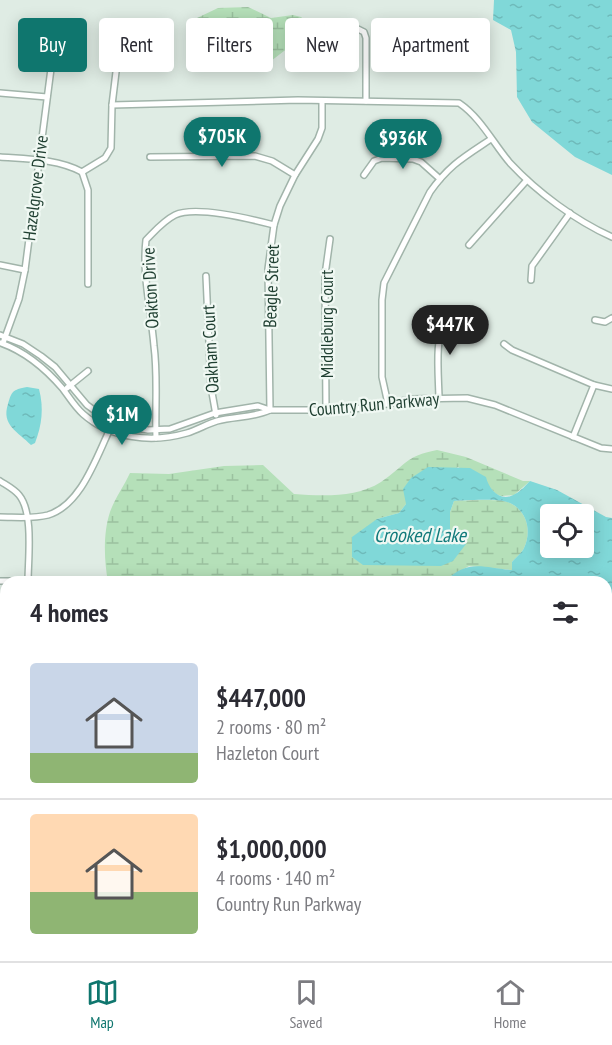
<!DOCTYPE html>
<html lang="en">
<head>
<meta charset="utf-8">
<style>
  :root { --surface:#fff; --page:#f2f2f3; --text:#2b2b33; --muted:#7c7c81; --line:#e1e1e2; --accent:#0f766e }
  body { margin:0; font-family:"PT Sans Narrow",sans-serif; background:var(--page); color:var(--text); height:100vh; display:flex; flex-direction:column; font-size:22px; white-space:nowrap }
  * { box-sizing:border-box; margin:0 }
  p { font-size:20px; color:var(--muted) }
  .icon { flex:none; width:33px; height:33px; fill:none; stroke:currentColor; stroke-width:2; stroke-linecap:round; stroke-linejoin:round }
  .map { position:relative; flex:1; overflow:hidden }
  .details { position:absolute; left:0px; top:576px; width:612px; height:386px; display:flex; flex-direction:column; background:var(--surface); border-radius:18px 18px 0 0; box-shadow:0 3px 15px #0003 }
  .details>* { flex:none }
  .guide { position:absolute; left:18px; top:18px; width:576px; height:54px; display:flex; gap:12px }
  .controls { position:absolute; left:540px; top:504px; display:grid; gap:12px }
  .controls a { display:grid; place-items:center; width:54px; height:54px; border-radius:6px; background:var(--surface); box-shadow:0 3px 15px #0003; font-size:30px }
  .price { position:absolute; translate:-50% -51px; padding:0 14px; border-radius:21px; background:var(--accent); color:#fff; font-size:20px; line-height:39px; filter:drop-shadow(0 2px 3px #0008) }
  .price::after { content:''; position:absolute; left:50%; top:36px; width:18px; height:14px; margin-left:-9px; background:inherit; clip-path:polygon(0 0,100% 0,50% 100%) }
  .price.selected { background:#222; color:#fff }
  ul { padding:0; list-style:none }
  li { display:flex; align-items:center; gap:18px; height:150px; padding:0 30px }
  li+li { border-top:2px solid var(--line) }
  li span { display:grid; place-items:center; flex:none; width:168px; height:120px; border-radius:6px; color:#555 }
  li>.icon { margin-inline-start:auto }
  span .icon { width:72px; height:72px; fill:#fffc; stroke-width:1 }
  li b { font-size:26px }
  h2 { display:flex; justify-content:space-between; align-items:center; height:72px; padding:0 30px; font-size:26px }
  .pill { padding:0 21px; border-radius:6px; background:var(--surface); box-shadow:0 3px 15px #0003; font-size:21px; line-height:54px }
  .pill.selected { background:var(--accent); color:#fff }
  .menu { display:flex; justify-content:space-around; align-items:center; height:84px; border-top:2px solid var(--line); background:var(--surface); font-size:16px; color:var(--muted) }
  .menu a { display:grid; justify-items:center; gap:3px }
  .menu .selected { color:var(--accent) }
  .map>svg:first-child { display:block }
</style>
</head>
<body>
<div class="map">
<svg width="612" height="961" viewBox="0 0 612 961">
  <defs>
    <pattern id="wetland-marsh" width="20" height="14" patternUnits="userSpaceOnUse" patternTransform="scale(1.5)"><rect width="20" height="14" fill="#b5e0b9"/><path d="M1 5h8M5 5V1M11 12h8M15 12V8" fill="none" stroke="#9bc19f"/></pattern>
    <pattern id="water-ripples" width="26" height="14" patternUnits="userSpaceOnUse" patternTransform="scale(1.5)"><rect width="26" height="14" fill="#80d8d8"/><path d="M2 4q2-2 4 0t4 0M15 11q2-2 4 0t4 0" fill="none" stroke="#6ebaba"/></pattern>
  </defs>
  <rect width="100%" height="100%" fill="#dfece4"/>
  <g fill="url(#wetland-marsh)">
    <polygon points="248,7 271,18 293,15 301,17 307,22 310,31 271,61 261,66 210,71 197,64 197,18 218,8"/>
    <path d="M437,450L466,457L523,481H530L514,495L501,496L496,494L488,486L458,467L406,504L399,513L377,519L450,530V512L454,501C467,501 499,498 510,503C527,511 532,531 524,548C522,553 516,557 512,562V570L469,566L451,576L445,582H108C104,560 103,533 110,512C115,498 124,486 130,473L169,474L224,466L263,465L294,494C322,496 356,498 381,482C405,466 405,456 437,450Z"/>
  </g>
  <g fill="url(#water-ripples)" fill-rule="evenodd">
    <polygon points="494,0 612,0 612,175 575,157 532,122 517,97 516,52 511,30 493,20"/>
    <path d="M27,387L39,389C44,408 42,425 35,443L31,445C18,432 1,425 8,404C12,391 12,390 27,387Z"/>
    <path d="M428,467L470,468L486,477C489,490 501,503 515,494C521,491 526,485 530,481L557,490L606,517L612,518V604H606V582H445C467,558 484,568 512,570V562C516,557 522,553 524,548C532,531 527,511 510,503C500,498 466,500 454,501L450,512V529L466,544L453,561L441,566L363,565L352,557V537L377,519L399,513L406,504L403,489L411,478ZM584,514V548H550V514Z"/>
  </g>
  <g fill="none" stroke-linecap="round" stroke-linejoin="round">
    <g stroke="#a1b4aa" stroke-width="8">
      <g id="minor">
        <polyline points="341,29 358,29 364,32 366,38 366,101"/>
        <polyline points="0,93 47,97"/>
        <path d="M112,105L298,100L459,103C481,118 493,143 510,163C537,192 576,221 612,237"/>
        <path d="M0,157C27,159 58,159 82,172"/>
        <polyline points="150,157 255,156 272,161 295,175"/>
        <polyline points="82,172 105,158 111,148 112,105 120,39 122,31 128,23"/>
        <polyline points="82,172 88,190 88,284"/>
        <polyline points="364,175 374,161 382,158 413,159 421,162 440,179"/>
        <polyline points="469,245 527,180"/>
        <polyline points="0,265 25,270"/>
        <polyline points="206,276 211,387 216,415"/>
        <polyline points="531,280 532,266 570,213"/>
        <polyline points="595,320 605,322 612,318"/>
        <polyline points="0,335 23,344 41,356 55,367 87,405 113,424 148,430 170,429 215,413 258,406 270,410 326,410 366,408 412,399 467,398 495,405 601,448 612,449"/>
        <path d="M1,343C26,352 46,369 63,389C69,397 75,407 83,414C111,439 152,443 187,433C197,430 207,424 217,421C235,416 253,418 270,410"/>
        <polyline points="3,343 19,299 25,270 56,30"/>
        <polyline points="504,344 512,350 594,385 612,389"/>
        <polyline points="67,388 88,371"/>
        <path d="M439,397C438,366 435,342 446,312"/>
        <path d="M388,404L382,377V300L384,283L430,192C449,165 464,157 491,139"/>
        <polyline points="270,410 268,269 274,225 280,206 295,175 318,139 322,128 322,101"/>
        <polyline points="326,410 325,275 330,239"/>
        <polyline points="573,437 594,385"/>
        <path d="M156,438C155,407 158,376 154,346C151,310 142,275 146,240C155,231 163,221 175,215C196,205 251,219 274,225"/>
        <path d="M0,481C6,485 14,489 19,495C34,513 28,559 28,582"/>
        <path d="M0,517C15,517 33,519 48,515C81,505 96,458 110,429"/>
        <polyline points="0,581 28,581"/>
        <polyline points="606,644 612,642"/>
        <polyline points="606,715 612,720"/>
        <polyline points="606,744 612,730"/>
        <polyline points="606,814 612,814"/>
        <polyline points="606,834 608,853 612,864"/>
        <polyline points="606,892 612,886"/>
        <polyline points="159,956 160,961"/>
        <polyline points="213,956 213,961"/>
        <polyline points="268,956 268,961"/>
        <polyline points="328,956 328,961"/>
        <polyline points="522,956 527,961"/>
        <polyline points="52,961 53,956"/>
        <polyline points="106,961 107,956"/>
      </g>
    </g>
    <use href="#minor" stroke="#fff" stroke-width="5"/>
  </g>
  <g text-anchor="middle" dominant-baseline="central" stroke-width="4.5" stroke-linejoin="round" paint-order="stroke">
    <g font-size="18" fill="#1e3e30" stroke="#f0f8f3">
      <text transform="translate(35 188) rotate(-83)">Hazelgrove Drive</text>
      <text transform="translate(271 286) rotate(-88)">Beagle Street</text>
      <text transform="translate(150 288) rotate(-93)">Oakton Drive</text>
      <text transform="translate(326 324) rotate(-90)">Middleburg Court</text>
      <text transform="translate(210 349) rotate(-93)">Oakham Court</text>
      <text transform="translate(374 404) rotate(-5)">Country Run Parkway</text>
    </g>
    <g font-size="20" font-style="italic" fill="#117a7b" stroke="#f0f8f3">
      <text x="420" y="535">Crooked Lake</text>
    </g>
  </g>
</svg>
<div class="controls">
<a><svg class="icon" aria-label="locate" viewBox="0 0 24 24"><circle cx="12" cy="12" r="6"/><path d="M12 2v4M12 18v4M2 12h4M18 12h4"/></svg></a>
</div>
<b class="price" style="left:222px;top:168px">$705K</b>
<b class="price" style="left:403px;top:170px">$936K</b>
<b class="price selected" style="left:450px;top:356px">$447K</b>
<b class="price" style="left:122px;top:446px">$1M</b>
<div class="guide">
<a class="pill selected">Buy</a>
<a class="pill">Rent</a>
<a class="pill">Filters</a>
<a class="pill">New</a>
<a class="pill">Apartment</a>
</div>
<section class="details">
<h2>4 homes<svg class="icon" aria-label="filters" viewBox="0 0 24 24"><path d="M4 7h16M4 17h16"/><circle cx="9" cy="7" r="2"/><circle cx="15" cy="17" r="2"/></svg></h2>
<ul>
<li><span style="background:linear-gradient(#c9d6e8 75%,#8fb573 0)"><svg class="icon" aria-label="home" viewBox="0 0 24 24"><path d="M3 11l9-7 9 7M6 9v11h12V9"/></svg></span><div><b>$447,000</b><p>2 rooms · 80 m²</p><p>Hazleton Court</p></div></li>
<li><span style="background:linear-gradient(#ffd9b3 65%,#8fb573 0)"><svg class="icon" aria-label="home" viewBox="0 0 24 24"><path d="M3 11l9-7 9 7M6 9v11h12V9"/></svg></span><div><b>$1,000,000</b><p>4 rooms · 140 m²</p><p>Country Run Parkway</p></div></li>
</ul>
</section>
</div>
<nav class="menu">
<a class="selected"><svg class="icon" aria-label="map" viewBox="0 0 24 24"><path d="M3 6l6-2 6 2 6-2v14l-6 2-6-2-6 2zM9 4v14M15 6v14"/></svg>Map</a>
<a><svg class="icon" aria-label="saved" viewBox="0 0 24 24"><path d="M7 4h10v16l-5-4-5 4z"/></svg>Saved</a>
<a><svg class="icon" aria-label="home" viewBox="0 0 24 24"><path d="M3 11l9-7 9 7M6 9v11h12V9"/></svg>Home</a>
</nav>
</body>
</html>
